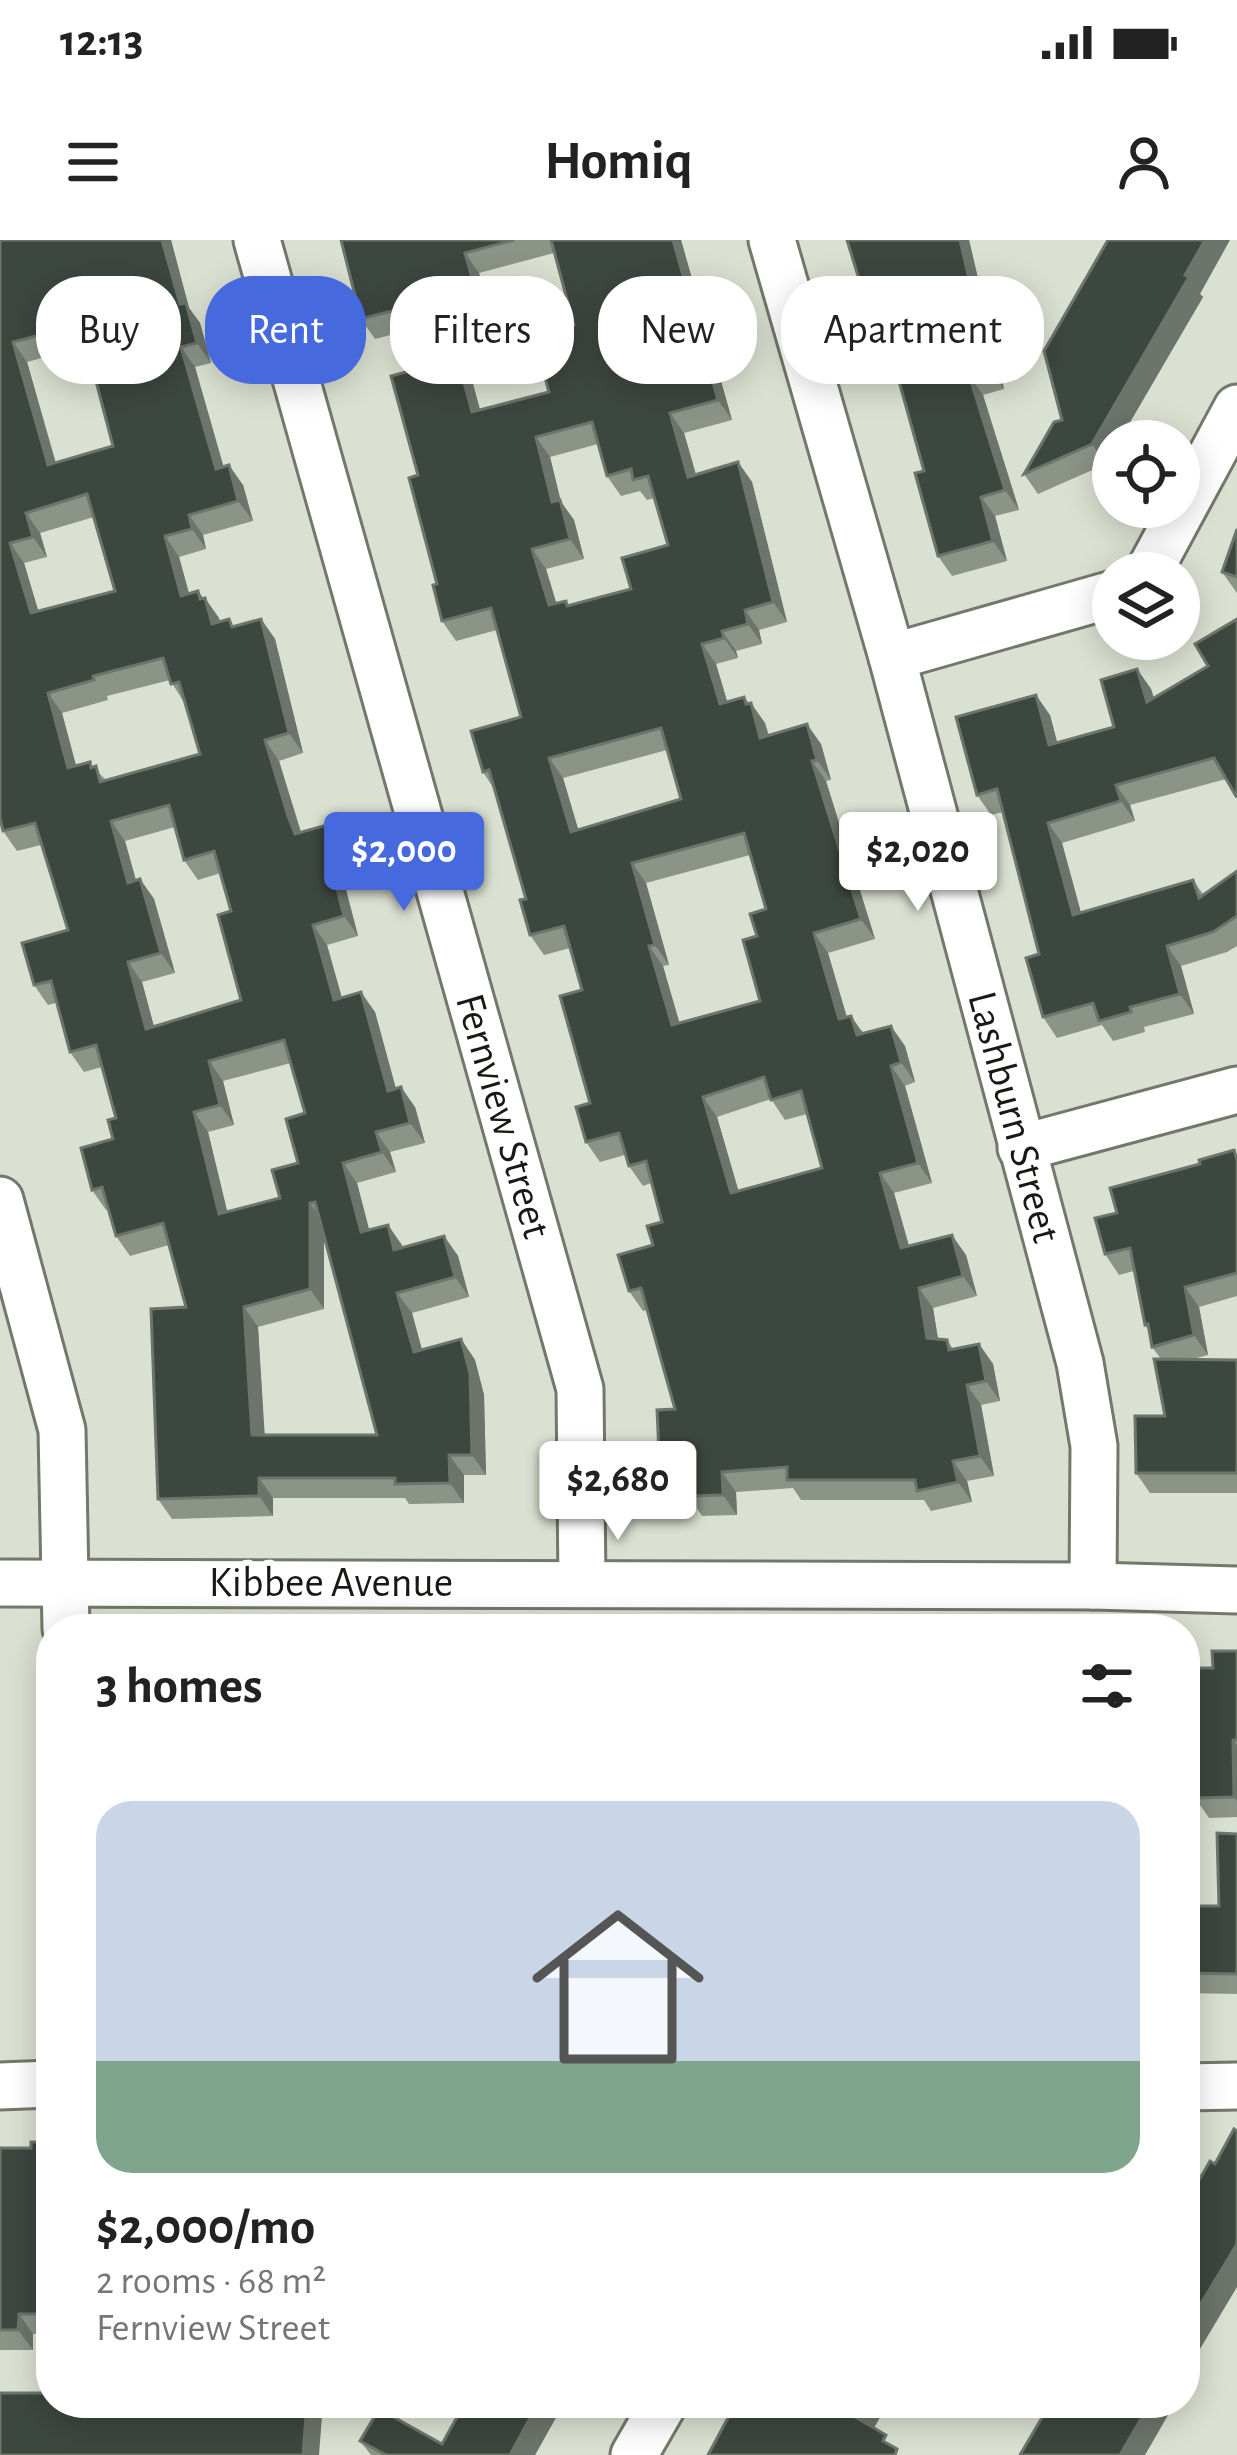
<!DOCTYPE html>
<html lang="en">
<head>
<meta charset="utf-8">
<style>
  :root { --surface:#fff; --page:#f2f2f2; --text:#222; --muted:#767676; --line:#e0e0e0; --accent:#466add }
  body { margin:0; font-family:"Alegreya Sans",sans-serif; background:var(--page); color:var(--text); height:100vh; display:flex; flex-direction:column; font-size:45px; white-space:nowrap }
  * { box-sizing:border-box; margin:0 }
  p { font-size:39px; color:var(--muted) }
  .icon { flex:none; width:66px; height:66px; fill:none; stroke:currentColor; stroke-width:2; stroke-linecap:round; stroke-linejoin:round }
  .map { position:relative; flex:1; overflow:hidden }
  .sheet { position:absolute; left:36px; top:1374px; width:1164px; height:804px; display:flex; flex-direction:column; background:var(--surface); border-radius:48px; box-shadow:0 6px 30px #0003 }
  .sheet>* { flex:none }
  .top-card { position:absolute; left:36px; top:36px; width:1167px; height:108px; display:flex; gap:24px }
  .fabs { position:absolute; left:1092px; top:180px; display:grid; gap:24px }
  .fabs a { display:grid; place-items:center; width:108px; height:108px; border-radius:50%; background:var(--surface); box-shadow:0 6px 30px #0003; font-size:60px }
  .price { position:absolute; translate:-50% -102px; padding:0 27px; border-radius:12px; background:#fff; color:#222; font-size:39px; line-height:78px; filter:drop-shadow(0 3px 6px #0008) }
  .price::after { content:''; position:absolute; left:50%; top:72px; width:36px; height:27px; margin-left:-18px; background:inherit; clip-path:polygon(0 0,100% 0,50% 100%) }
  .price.current { background:var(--accent); color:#fff }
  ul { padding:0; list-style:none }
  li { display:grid; align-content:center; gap:24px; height:636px; padding:0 60px }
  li+li { border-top:3px solid var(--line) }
  li span { display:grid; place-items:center; height:372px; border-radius:36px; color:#555 }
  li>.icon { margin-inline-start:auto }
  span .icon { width:216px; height:216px; fill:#fffc; stroke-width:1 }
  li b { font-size:51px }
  h2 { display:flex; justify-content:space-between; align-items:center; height:144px; padding:0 60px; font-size:51px }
  .tag { padding:0 42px; border-radius:48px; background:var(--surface); box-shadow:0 6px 30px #0003; font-size:42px; line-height:108px }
  .tag.current { background:var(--accent); color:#fff }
  .status { display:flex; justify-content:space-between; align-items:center; height:84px; padding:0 60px; background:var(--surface); direction:ltr }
  .status svg { height:33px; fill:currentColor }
  header { display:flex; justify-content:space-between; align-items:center; height:156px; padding:0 60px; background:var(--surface); font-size:54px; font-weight:600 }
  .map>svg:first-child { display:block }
</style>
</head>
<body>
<div class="status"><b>12:13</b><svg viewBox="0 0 49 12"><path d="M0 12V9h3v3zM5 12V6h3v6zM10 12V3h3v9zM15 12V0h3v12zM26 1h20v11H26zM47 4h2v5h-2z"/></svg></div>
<header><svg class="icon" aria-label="menu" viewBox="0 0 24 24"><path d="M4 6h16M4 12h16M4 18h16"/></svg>Homiq<svg class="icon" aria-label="person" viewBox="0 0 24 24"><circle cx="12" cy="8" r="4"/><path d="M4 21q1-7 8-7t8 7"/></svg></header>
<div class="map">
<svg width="1237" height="2215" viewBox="0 0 1237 2215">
  <rect width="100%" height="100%" fill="#dbe1d2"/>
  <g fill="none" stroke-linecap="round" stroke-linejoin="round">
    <g stroke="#72786a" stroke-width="51">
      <g id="street">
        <polyline points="257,0 580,1149 582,1344"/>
        <polyline points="772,0 892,417 1080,1123 1094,1206 1093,1346"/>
        <polyline points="1148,333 1237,168"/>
        <polyline points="892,417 1113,354"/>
        <polyline points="1021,908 1237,850"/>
        <polyline points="0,960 62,1190 66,1389"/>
        <polyline points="0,1343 1093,1346 1237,1350"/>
        <polyline points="0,1846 51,1844"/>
        <polyline points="1185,1847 1237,1846"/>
        <polyline points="634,2215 664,2163"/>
      </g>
    </g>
    <use href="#street" stroke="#fff" stroke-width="45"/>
  </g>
  <g fill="#8c9488" fill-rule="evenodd">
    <path d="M0,0H171L189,68L200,83L211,123L195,127L223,226L243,245L253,281L203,295L206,309L179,317L189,353L198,351L203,358H205L220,381L235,387L261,379L275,399L303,513L279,521L301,592L344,604L355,643L345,646L358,696L327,705L342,758L375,772L396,849L415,867L425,903L390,912L396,932L357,943L369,990L388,985L402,1007L444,996L458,1016L469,1057L412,1073L422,1110L461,1099L475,1120L484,1155L486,1235H464V1263L409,1264L405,1258H273V1276L172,1279L158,1259L186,1067L169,1005L130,1016L116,996L108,969L106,970L92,950L113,899L116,878L102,827L84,832L70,812L56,763L48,765L34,745L68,690L41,605L17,611L3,591ZM86,106L113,206L56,223L27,122ZM94,277L115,351L38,371L24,323L47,317L40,293ZM170,440L185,464L200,514L106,540L93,527L76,526L62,473L108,460L107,456ZM175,587L184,620L198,640L221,633L231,671L241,760L154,787L142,742L175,733L154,659L140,639L136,640L125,601ZM291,823L305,873L298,923L280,958L227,972L208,892L234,885L223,841ZM324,995L377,1195H264L258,1087L324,1069Z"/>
    <path d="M341,0H681L732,180L684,193L696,234L738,222L752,242L787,382L759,390L762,404L736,411L738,418L716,424L727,462L744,457L765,483L769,495L821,504L831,540L826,541L875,699L828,713L847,777L864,793L905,806L915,842L905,846L932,943L894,953L909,1006L966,1015L977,1056L933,1068L938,1099L947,1100L953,1109L979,1104L993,1124L1000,1161L981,1165L994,1236L967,1241L972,1262L931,1271L924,1260H801L793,1248L736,1252L737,1275L702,1276L688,1255H674L660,1235L675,1169L647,1070L643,1071L629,1051L653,1005L662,982L651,943L643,946L629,926L625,915L600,922L586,902L590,863L582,750L570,708L544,715L530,695L526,659L494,549L483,532L521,477L497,390L456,401L442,381L418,235L428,126L417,88L375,99L361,79ZM554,13L574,85L549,152L480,170L466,118L500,108L479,33ZM598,204L607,236L621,256L640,251L647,260L655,258L668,305L631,349L569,365L556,363L546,329L584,319L574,280L561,262L550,217ZM667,510L681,559L578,590L563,538ZM750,615L766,669L757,696L760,761L679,783L663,726L669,725L646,643ZM771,859L785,880L807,874L822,928L738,951L717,877Z"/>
    <polygon points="847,0 969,0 1004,149 983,155 1019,270 995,276 1007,321 952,336 938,316 924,231 893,120 878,101"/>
    <polygon points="1200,54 1203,57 1119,201 1113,201 1113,212 1106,224 1038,254 1024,234 1062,180"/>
    <polygon points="1237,289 1237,353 1222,332"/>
    <polygon points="1237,379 1237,558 1226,539 1130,565 1135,581 1062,603 1081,673 1193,640 1203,654 1237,631 1237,706 1227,712 1181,726 1194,774 1144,787 1145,792 1113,801 1102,785 1057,798 1043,777 1039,714 1003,572 991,575 977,555 1050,475 1057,502 1114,487 1137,429 1151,449 1154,458 1208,426"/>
    <polygon points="1237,914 1237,1056 1199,1067 1208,1115 1193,1119 1237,1120 1237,1253 1150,1253 1136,1233 1165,1176 1161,1119 1152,1107 1149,1091 1145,1085 1134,1031 1119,1035 1105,1014 1117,973"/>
    <polygon points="1237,1411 1237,1577 1209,1578 1195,1558 1194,1517 1185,1517 1185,1428 1213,1428"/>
    <polygon points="1237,1594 1237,1754 1185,1753 1185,1666 1219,1666"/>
    <polygon points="51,1902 51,2094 33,2094 33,2110 0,2110 0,1908 31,1908"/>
    <polygon points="465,2163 564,2163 535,2215 371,2215 360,2201 442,2204"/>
    <polygon points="1025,2163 1175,2163 1044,2174"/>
  </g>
  <g fill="#6c756b">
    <polygon points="162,0 171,0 189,68 200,83 211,123 197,103 180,64"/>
    <polygon points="673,0 681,0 732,180 718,160"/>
    <polygon points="960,0 969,0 1004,149 990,129"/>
    <polygon points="1205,0 1230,0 1200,54 1203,57 1119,201 1113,201 1113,212 1106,224 1092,204"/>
    <polygon points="465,13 479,33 500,108 486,88"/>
    <polygon points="452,98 466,118 486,192 472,172"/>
    <polygon points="13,102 27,122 62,246 48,225"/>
    <polygon points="181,107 195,127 230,249 216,229"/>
    <polygon points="969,135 983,155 1019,270 1005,250"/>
    <polygon points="670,173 684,193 702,257 688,237"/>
    <polygon points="536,197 550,217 561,262 574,280 584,319 570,299 552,262"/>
    <polygon points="738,222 752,242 787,382 773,362"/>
    <polygon points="229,225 243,245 253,281 238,261"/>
    <polygon points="981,257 995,276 1007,321 993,301"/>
    <polygon points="26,273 40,293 47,317 33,297"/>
    <polygon points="189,275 203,295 206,309 192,289"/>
    <polygon points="165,296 179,317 195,376 181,356"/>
    <polygon points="10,303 24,323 45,393 31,373"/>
    <polygon points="532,309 546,329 563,385 549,365"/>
    <polygon points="198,351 207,364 205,358 219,378 227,404 212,384 200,359"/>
    <polygon points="745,370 759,390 762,404 748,384"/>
    <polygon points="261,379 275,399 303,513 289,493"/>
    <polygon points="722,391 736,411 738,418 724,398"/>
    <polygon points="702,404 716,424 734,484 720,464"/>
    <polygon points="1137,429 1151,449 1161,482 1147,462"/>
    <polygon points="48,453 62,473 82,548 68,528"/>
    <polygon points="1036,455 1050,475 1063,525 1049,505"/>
    <polygon points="744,457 754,472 751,463 765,483 774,518 760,498"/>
    <polygon points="807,484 821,504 831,540 817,520"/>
    <polygon points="265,500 279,521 302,596 295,594 288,576"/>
    <polygon points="549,518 563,538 585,612 571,592"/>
    <polygon points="812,521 826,541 875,699 861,679"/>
    <polygon points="1116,545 1130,565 1135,581 1121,561"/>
    <polygon points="111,581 125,601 142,663 128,643"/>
    <polygon points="1048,583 1062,603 1087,695 1073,675"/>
    <polygon points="330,584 344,604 355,643 341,623"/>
    <polygon points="632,623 646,643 669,725 655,705"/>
    <polygon points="331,626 345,646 358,696 344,676"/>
    <polygon points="140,639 154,659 175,733 161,713"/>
    <polygon points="313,685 327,705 348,780 334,760"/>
    <polygon points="814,693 828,713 853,799 839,779"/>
    <polygon points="649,706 663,726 686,805 672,785"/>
    <polygon points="1167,706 1181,726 1194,774 1180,754"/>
    <polygon points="128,722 142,742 160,809 146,789"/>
    <polygon points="361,752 375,772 402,871 388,851"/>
    <polygon points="851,776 865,796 857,795"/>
    <polygon points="891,786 905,806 915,842 901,822"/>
    <polygon points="209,821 223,841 234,885 220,865"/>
    <polygon points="891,826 905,846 932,943 918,923"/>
    <polygon points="401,847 415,867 425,903 410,883"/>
    <polygon points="703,857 717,877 745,973 731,953"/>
    <polygon points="194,872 208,892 233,995 219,974"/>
    <polygon points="376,892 390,912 396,932 382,912"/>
    <polygon points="343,923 357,943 375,1012 361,992"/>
    <polygon points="880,933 894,953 915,1028 901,1008"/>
    <polygon points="310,963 324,983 324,1069 310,1049"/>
    <polygon points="388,985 402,1005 409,1030 394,1010"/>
    <polygon points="952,995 966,1015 977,1056 963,1036"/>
    <polygon points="444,996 458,1016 469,1057 455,1037"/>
    <polygon points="1185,1047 1199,1067 1208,1115 1194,1095"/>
    <polygon points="919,1048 933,1068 941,1118 927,1098"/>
    <polygon points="397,1053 412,1073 428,1132 414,1112"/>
    <polygon points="244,1067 258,1087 266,1215 252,1195"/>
    <polygon points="461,1099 475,1120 484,1155 486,1235 472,1215"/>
    <polygon points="979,1104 993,1124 1000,1161 986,1141"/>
    <polygon points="967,1145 981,1165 994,1236 980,1216"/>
    <polygon points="449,1215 464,1235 464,1263 450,1243"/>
    <polygon points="953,1221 967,1241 972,1262 958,1242"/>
    <polygon points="722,1232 736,1252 737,1275 723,1255"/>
    <polygon points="259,1238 273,1258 273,1276 259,1256"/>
    <polygon points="1233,1500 1237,1505 1237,1561 1234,1557"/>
    <polygon points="1237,2004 1237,2047 1194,2119 1198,2124 1185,2146 1185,2090"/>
    <polygon points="41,2049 51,2063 51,2088 41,2074"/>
    <polygon points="19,2074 33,2094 33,2110 18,2090"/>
    <polygon points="307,2163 323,2163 319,2215 303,2215"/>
    <polygon points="538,2163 564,2163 535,2215 510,2215"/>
    <polygon points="863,2163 888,2163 869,2197 855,2177"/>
    <polygon points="1150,2163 1175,2163 1145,2215 1120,2215"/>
  </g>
  <g fill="#3c473f" stroke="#6c756b" stroke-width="3" fill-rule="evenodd">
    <path d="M0,0H162L180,64L186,63L197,103L181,107L216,229L229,225L238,261L189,275L192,289L165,296L181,356L198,351L200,359L205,358L212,384L229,379L232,387L261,379L289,493L265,500L288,576L295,594L330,584L341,623L331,626L344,676L313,685L334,760L361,752L388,851L401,847L410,883L376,892L382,912L343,923L361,992L388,985L394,1010L444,996L455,1037L397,1053L414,1112L461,1099L470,1134L472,1215H449L450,1243L395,1244V1238H259V1256L158,1259L151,1069L186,1067L163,983L116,996L102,947L92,950L81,908L113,899L108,880L116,878L96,805L70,812L51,741L34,745L22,703L68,690L35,583L3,591L0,578ZM81,84L113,206L48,225L13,102ZM87,254L115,351L31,373L10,303L33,297L26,273ZM163,418L171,444L179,442L200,514L100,542L96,526L91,528L90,522L68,528L48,453L94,440L93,436ZM169,565L184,620L214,611L231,671L218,675L241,760L146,789L128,722L161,713L140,639L128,643L111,581ZM284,800L305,873L286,879L298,923L272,930L280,958L219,974L194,872L220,865L209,821ZM315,962L377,1195H252L244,1067L310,1049V963Z"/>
    <path d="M341,0H514L465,13L486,88L452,98L472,172L549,152L534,97L574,85L551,0H673L718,160L670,173L688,237L738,222L773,362L745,370L748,384L722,391L724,398L702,404L720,464L744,457L746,464L751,463L760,498L807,484L817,520L812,521L861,679L814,693L839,779L851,776L857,795L891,786L901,822L891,826L918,923L880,933L901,1008L952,995L963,1036L919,1048L927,1098L947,1100L949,1110L979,1104L986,1141L967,1145L980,1216L953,1221L958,1242L917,1251L915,1240H787V1227L722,1232L723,1255L688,1256L686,1234L660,1235L657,1170L675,1169L641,1048L629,1051L618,1015L653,1005L647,986L662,982L646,921L629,926L619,893L586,902L576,867L590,863L560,756L582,750L564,686L530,695L520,660L526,659L489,530L483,532L471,491L521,477L491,368L442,381L433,345L437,344L409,238L418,235L391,136L428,126L411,66L361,79ZM592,182L607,236L631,229L633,240L648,236L668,305L622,318L631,349L567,366L566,361L549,365L532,309L570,299L560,260L552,262L536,197ZM661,488L681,559L571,592L549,518ZM744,593L766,669L750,674L757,696L743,700L760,761L672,785L649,706L655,705L632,623ZM764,837L771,860L801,851L822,928L731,953L703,857Z"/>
    <polygon points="847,0 960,0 990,129 969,135 1005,250 981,257 993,301 938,316 915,233 924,231 887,98 878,101"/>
    <polygon points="1108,0 1205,0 1185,35 1189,37 1092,204 1024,234 1054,182 1062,180 1044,111"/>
    <polygon points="1237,289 1237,337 1222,332"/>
    <polygon points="1237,379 1237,555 1236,556 1214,518 1116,545 1121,561 1048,583 1073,675 1193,640 1199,658 1237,631 1237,676 1213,692 1167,706 1180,754 1130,767 1131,772 1099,781 1093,763 1043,777 1026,718 1039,714 997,549 977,555 956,477 1036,455 1049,505 1114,487 1101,440 1137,429 1147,462 1208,426 1195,404"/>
    <polygon points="1234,910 1237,920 1237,1033 1185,1047 1194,1095 1152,1107 1148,1084 1145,1085 1130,1008 1105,1014 1095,978 1117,973 1110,948 1200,924 1199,920"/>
    <polygon points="1154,1119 1237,1120 1237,1233 1136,1233 1135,1176 1165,1176"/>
    <polygon points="1212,1411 1237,1411 1237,1500 1233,1500 1234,1557 1195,1558 1194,1497 1185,1497 1185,1428 1213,1428"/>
    <polygon points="1217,1593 1237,1594 1237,1734 1185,1733 1185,1666 1219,1666"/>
    <polygon points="1234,1889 1237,1891 1237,2004 1185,2090 1185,1935 1198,1942 1210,1921 1215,1924"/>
    <polygon points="31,1902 51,1902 51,2049 41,2049 41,2074 19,2074 18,2090 0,2090 0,1908 31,1908"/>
    <polygon points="0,2153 51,2153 51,2163 307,2163 303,2215 0,2215"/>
    <polygon points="465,2163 538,2163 510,2215 386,2215 360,2201 379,2169 442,2204"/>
    <polygon points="736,2163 863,2163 855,2177 886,2195 883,2201 897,2209 895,2215 708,2215"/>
    <polygon points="1047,2163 1150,2163 1120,2215 1020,2215 1050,2164"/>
  </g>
  <g text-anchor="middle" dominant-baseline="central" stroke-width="12" stroke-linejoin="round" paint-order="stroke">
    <g font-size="42" fill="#171914" stroke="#fff">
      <text transform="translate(503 876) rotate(74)">Fernview Street</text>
      <text transform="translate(1014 877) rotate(75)">Lashburn Street</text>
      <text x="331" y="1343">Kibbee Avenue</text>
    </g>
  </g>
</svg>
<div class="fabs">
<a><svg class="icon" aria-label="locate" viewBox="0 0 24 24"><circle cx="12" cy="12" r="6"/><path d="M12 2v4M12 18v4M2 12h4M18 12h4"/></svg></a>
<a><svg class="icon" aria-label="layers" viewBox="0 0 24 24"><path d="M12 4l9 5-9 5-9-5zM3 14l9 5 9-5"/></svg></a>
</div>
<b class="price current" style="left:404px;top:674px">$2,000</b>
<b class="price" style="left:918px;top:674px">$2,020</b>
<b class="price" style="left:618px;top:1303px">$2,680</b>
<div class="top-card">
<a class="tag">Buy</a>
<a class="tag current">Rent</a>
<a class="tag">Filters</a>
<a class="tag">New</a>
<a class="tag">Apartment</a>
</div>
<section class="sheet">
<h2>3 homes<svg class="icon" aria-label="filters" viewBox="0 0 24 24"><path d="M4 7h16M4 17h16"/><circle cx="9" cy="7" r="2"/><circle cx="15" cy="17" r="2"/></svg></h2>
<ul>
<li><span style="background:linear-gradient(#c9d6e8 70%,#7fa58c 0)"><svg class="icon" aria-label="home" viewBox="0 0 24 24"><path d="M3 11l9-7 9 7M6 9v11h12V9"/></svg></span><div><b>$2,000/mo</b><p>2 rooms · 68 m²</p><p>Fernview Street</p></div></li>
</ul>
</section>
</div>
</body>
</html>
